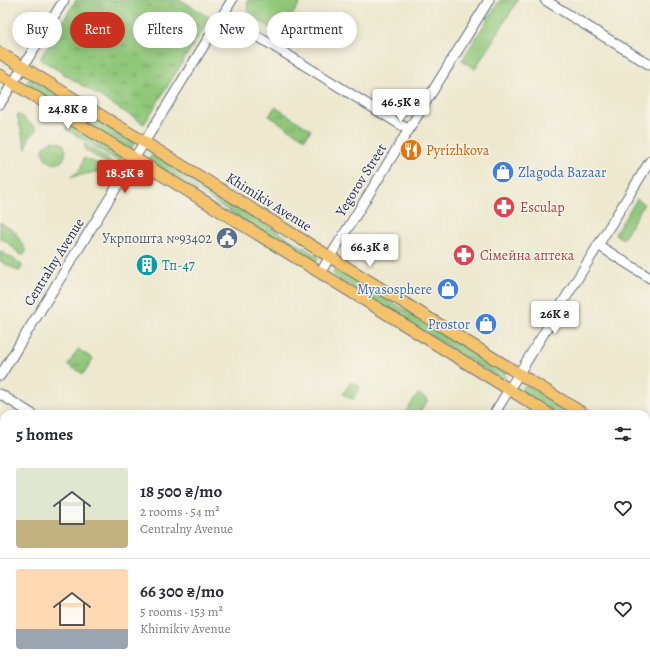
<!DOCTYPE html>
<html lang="en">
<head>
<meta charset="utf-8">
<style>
  :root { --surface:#fff; --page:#f2f2f3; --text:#2b2b33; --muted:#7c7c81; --line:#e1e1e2; --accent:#c8321e }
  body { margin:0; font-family:Alegreya,serif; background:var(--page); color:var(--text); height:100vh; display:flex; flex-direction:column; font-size:15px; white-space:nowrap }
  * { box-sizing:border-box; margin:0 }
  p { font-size:13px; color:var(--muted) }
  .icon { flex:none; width:22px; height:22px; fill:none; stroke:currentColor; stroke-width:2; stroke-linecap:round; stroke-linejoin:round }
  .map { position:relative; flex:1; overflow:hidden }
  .details { position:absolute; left:0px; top:410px; width:650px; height:256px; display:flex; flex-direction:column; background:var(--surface); border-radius:12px 12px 0 0; box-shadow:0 2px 10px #0003 }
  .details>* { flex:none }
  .hud { position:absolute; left:12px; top:12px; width:400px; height:36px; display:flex; gap:8px }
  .price { position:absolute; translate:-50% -34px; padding:0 9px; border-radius:4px; background:#fff; color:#222; font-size:13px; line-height:26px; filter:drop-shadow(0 1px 2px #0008) }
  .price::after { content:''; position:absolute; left:50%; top:24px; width:12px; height:9px; margin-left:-6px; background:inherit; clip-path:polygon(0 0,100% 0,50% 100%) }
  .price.current { background:var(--accent); color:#fff }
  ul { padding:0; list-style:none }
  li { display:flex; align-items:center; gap:12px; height:100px; padding:0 16px }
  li+li { border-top:1px solid var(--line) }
  li span { display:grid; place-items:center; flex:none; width:112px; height:80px; border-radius:4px; color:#555 }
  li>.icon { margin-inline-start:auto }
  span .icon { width:48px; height:48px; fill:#fffc; stroke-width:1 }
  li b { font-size:17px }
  h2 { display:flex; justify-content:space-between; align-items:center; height:48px; padding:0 16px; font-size:17px }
  .chip { padding:0 14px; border-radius:18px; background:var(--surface); box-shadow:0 2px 10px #0003; font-size:14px; line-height:36px }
  .chip.current { background:var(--accent); color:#fff }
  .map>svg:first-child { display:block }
</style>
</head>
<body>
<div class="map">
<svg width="650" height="666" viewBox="0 0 650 666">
  <defs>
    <pattern id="park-tufts" width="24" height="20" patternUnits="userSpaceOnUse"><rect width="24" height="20" fill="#90c779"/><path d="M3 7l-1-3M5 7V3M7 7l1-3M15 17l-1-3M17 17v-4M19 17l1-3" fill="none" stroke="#75a266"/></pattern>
  </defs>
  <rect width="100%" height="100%" fill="#f7f3e8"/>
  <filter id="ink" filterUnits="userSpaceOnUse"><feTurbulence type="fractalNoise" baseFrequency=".025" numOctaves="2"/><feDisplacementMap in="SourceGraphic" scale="8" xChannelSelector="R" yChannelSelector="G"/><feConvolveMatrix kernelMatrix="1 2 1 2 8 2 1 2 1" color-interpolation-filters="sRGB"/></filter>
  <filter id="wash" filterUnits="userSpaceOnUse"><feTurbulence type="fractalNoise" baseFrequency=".012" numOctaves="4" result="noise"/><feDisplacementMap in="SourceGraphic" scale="16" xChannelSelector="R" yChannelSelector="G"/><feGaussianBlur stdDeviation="0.9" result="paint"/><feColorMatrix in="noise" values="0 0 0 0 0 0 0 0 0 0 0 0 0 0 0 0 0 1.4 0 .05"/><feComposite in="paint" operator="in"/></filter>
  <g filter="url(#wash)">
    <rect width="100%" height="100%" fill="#ede8ce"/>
    <g fill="#90c779" stroke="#567b6c">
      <polygon points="248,0 302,0 280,34 247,13"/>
      <polygon points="500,0 518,0 475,69 462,60"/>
      <polygon points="30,78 134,142 132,148 129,149 25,85"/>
      <polygon points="17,115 20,115 37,129 29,138 26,149"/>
      <polygon points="69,124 123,157 120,162 66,129"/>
      <path d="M53,141L62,143C65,147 67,150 65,155C59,178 27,149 53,141Z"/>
      <polygon points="84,143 110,160 112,167 85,150"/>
      <polygon points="152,155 155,155 317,256 318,258 317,261 312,263 151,162 149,160 150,157"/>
      <polygon points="84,158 104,166 105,170 71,177 80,170"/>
      <polygon points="637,199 644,204 623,239 615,234"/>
      <path d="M0,222L15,232L26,251L25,254L22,255C15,252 10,242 0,238Z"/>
      <polygon points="0,251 20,263 22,266 21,269 19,271 16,270 0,261"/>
      <polygon points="336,269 339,269 505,372 506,377 500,379 335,276 333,274 334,270"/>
      <polygon points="525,386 528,386 573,414 557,414 523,393 522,391 522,388"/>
      <polygon points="418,394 428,400 418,414 404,414"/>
    </g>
    <g fill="url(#park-tufts)" stroke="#567b6c">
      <polygon points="76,0 181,0 210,18 144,124 40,59"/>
      <polygon points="275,107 311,130 305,139 269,116"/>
      <polygon points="78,349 93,359 83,374 68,365"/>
      <polygon points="351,382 360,387 353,400 343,394"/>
    </g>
  </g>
  <g filter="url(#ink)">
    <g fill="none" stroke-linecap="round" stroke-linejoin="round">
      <g stroke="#647085" stroke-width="11">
        <g id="minor">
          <polyline points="545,0 650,65"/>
          <polyline points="223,15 409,130"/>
          <polyline points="0,104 64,0"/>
          <polyline points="598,245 650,278"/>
          <polyline points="320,273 489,0"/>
          <polyline points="0,376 232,0"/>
          <polyline points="0,394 32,414"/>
          <polyline points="494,414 650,161"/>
          <polyline points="431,662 438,666"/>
          <polyline points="337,666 340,662"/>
        </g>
      </g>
      <g stroke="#647085" stroke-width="13">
        <g id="major">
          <polyline points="0,53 584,414"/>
          <polyline points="0,75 549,414"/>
          <polyline points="646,452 650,455"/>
          <polyline points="646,474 650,477"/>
        </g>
      </g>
      <use href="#minor" stroke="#fff" stroke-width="9"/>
      <use href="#major" stroke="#f4c26a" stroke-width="11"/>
    </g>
  </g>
  <defs>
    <g id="restaurant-disc" transform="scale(1.15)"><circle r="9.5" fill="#e8710a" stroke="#f7f3e8"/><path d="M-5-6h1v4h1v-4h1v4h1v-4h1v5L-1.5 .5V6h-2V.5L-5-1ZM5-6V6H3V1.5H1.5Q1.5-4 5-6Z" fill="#fff"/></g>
    <g id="shop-disc" transform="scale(1.15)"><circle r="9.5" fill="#3f7fe0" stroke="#f7f3e8"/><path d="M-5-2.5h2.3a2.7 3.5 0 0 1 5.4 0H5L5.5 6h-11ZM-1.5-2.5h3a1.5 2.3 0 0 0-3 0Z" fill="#fff"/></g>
    <g id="pharmacy-disc" transform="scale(1.15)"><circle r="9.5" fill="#e0444e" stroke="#f7f3e8"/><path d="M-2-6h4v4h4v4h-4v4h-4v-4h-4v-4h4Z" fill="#fff"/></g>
    <g id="civic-disc" transform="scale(1.15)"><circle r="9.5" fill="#5c6f8a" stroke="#f7f3e8"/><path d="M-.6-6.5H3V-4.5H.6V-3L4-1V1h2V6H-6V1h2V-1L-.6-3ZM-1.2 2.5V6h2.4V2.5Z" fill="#fff"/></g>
    <g id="building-disc" transform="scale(1.15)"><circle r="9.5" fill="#0f9aa8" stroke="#f7f3e8"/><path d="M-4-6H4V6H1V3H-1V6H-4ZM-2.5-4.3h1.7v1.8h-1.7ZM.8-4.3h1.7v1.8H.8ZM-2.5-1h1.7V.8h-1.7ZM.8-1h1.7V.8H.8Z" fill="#fff"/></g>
  </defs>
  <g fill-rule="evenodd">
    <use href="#restaurant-disc" x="411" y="150"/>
    <use href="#shop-disc" x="503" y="172"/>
    <use href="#pharmacy-disc" x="504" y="207"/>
    <use href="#civic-disc" x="227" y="238"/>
    <use href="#pharmacy-disc" x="464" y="255"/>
    <use href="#building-disc" x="147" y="265"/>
    <use href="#shop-disc" x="448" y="289"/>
    <use href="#shop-disc" x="486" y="324"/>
  </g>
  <g text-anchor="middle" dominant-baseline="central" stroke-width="3" stroke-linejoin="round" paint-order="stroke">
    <g font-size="14" fill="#c56008" stroke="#f7f3e8" text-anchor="start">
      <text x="426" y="150">Pyrizhkova</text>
    </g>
    <g font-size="14" fill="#366cbe" stroke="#f7f3e8" text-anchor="end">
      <text x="518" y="172" text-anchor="start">Zlagoda Bazaar</text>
      <text x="432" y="289">Myasosphere</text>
      <text x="470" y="324">Prostor</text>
    </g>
    <g font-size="14" fill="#1b2f5e" stroke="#f7f3e8">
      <text transform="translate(361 180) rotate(-58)">Yegorov Street</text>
      <text transform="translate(269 202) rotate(32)">Khimikiv Avenue</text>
      <text transform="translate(54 262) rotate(-58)">Centralny Avenue</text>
    </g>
    <g font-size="14" fill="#be3a42" stroke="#f7f3e8" text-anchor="start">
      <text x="520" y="207">Esculap</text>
      <text x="480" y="255">Сімейна аптека</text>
    </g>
    <g font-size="14" fill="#4e5e75" stroke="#f7f3e8" text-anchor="end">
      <text x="212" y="238">Укрпошта №93402</text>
    </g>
    <g font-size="14" fill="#0d838f" stroke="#f7f3e8" text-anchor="start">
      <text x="162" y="265">Тп-47</text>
    </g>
  </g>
</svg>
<b class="price" style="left:401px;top:123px">46.5K ₴</b>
<b class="price" style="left:68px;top:130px">24.8K ₴</b>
<b class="price current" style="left:125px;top:194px">18.5K ₴</b>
<b class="price" style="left:370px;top:268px">66.3K ₴</b>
<b class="price" style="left:555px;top:335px">26K ₴</b>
<div class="hud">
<a class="chip">Buy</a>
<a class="chip current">Rent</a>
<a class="chip">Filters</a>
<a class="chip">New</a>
<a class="chip">Apartment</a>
</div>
<section class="details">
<h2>5 homes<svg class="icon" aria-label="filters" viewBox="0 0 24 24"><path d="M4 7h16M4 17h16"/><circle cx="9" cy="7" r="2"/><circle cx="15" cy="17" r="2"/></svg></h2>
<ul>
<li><span style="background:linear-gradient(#dfe7d0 65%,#c2b280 0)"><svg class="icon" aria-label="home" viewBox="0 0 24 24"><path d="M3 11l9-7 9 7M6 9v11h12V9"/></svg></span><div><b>18 500 ₴/mo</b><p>2 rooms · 54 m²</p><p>Centralny Avenue</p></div><svg class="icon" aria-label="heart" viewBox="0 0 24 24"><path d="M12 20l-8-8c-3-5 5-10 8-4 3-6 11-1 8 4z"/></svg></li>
<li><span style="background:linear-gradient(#ffd9b3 75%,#9aa5b1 0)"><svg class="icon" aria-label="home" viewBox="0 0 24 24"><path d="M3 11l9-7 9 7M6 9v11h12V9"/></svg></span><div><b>66 300 ₴/mo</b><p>5 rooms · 153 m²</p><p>Khimikiv Avenue</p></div><svg class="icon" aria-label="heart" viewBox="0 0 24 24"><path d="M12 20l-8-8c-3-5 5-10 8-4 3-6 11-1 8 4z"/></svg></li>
</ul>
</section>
</div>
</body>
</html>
